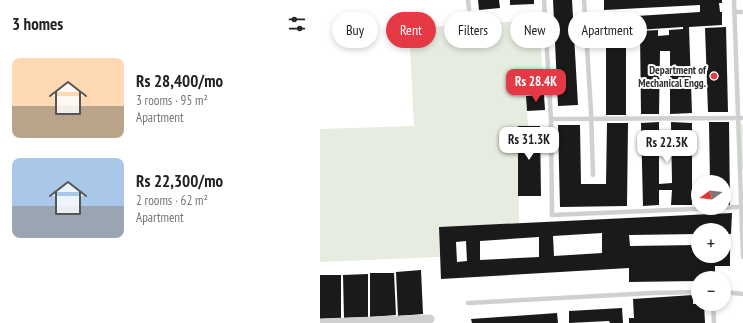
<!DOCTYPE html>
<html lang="en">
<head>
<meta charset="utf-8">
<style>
  :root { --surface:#fff; --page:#f6f6f6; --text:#222; --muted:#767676; --accent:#e63946 }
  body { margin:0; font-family:"PT Sans Narrow",sans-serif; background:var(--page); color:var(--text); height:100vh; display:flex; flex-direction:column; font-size:15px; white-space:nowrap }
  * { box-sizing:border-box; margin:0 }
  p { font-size:13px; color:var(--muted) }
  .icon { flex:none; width:22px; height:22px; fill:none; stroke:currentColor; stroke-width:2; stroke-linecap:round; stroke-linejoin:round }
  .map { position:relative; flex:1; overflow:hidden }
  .sheet { display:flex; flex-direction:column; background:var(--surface); width:320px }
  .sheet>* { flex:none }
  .top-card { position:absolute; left:12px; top:12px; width:351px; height:36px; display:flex; gap:8px }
  .needle { width:26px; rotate:255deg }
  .fabs { position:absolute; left:371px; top:175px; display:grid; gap:8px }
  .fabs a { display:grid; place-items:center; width:40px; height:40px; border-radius:50%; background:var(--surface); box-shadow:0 2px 6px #0003; font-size:20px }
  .price { position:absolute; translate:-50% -34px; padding:0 9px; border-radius:8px; background:#fff; color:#222; font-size:13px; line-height:26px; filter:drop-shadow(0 1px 2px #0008) }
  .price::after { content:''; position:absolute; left:50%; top:24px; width:12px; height:9px; margin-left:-6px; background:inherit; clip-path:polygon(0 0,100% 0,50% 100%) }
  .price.selected { background:var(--accent); color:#fff }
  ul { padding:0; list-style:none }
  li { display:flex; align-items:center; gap:12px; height:100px; padding:0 12px }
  li span { display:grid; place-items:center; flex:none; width:112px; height:80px; border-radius:8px; color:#555 }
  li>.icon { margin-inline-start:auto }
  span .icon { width:48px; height:48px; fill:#fffc; stroke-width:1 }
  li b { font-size:17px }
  h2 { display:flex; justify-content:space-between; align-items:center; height:48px; padding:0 12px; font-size:17px }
  .chip { padding:0 14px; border-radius:18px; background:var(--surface); box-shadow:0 2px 6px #0003; font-size:14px; line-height:36px }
  .chip.selected { background:var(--accent); color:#fff }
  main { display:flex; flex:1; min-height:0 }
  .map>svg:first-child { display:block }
</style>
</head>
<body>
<main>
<section class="sheet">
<h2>3 homes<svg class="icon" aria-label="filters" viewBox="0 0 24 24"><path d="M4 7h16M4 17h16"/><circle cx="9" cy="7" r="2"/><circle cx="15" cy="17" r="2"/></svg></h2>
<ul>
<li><span style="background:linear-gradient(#ffd9b3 60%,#b9a48a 0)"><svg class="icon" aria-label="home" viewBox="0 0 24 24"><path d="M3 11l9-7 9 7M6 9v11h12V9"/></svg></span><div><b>Rs 28,400/mo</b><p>3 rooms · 95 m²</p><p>Apartment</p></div></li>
<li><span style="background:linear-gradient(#a9c7e8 60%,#9aa5b1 0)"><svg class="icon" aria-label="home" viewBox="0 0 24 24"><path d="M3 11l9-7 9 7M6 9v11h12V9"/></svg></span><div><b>Rs 22,300/mo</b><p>2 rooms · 62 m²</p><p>Apartment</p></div></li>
</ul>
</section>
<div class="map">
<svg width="423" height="323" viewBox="0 0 423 323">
  <rect width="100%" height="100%" fill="#fff"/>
  <g fill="#e6ecdf">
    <polygon points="219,20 224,95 206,96 208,126 198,127 199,223 119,227 120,257 0,262 0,129 94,126 89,28"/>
    <polygon points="419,124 423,124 423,170 421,170"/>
  </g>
  <g fill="#1a1a1a" fill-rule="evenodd">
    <polygon points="158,0 179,0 180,8 159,10"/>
    <polygon points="190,0 214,0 214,4 190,5"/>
    <polygon points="233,0 252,0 258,105 238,106"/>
    <polygon points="284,0 402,0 402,3 399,3 400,12 402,12 402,25 369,27 372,113 350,114 350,51 340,51 339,114 321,114 320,31 338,30 338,36 349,35 349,30 363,29 363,27 286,32 285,18 380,12 380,5 284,10"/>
    <polygon points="406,27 408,112 388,112 385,28"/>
    <rect x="286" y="36" width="20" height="79"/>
    <polygon points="224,95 225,110 207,111 206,96"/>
    <polygon points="339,122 339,184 352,183 351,122 372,123 372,205 351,205 352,190 339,190 339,205 323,206 321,123"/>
    <polygon points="389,122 409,122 410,205 404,205 404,182 390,182"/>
    <polygon points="287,123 308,123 307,206 240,207 238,125 260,125 261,184 286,184"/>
    <polygon points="198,126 220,126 221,196 198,196"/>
    <path d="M412,213L411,234H404V230H378V234L309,235L310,246L378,245V256H404V245H410V266H395V278H378V281L309,282V268L121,279L119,227ZM282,233V253L234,256L233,236ZM219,237V257L160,260V241ZM146,241L147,261L137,262L136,242Z"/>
    <polygon points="101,270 103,314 78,316 76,272"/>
    <polygon points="50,273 74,273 76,315 50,317"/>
    <polygon points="48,274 48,317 24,318 23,275"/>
    <polygon points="0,275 21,275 21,318 0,319"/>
    <polygon points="373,295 373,304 384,304 385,323 309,323 309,318 314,318 313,299"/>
    <polygon points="302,308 303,323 290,323 289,321 249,323 249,311"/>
    <polygon points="237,313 238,323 152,323 151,319"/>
  </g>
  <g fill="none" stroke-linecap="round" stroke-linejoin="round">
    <g stroke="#d0d0d0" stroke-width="4.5">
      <polyline points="148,0 149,9"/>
      <polyline points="224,0 231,119 232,215 421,207"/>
      <polyline points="264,0 271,111 273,175"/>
      <polyline points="414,0 423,257"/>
      <polyline points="415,12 423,12"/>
      <polyline points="231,119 423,118"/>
      <polyline points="404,292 423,294"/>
      <polyline points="148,303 333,293 378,292"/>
      <polyline points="393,304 394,323"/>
    </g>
    <polyline stroke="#d0d0d0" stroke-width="9" points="0,323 110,319"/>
  </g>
  <circle fill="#e63946" stroke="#fff" stroke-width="1.5" cx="394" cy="76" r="4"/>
  <g text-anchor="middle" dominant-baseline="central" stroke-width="4" stroke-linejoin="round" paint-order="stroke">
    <g font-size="11" font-weight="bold" fill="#333" stroke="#fff" text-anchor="end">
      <text x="386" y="70">Department of<tspan x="386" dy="13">Mechanical Engg.</tspan></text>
    </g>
  </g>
</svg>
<div class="fabs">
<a><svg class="needle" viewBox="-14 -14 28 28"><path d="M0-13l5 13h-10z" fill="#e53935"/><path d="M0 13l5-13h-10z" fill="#767676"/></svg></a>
<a>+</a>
<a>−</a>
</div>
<b class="price selected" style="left:216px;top:103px">Rs 28.4K</b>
<b class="price" style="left:209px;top:161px">Rs 31.3K</b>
<b class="price" style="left:347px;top:164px">Rs 22.3K</b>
<div class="top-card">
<a class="chip">Buy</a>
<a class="chip selected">Rent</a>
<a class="chip">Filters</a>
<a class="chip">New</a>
<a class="chip">Apartment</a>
</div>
</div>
</main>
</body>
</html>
